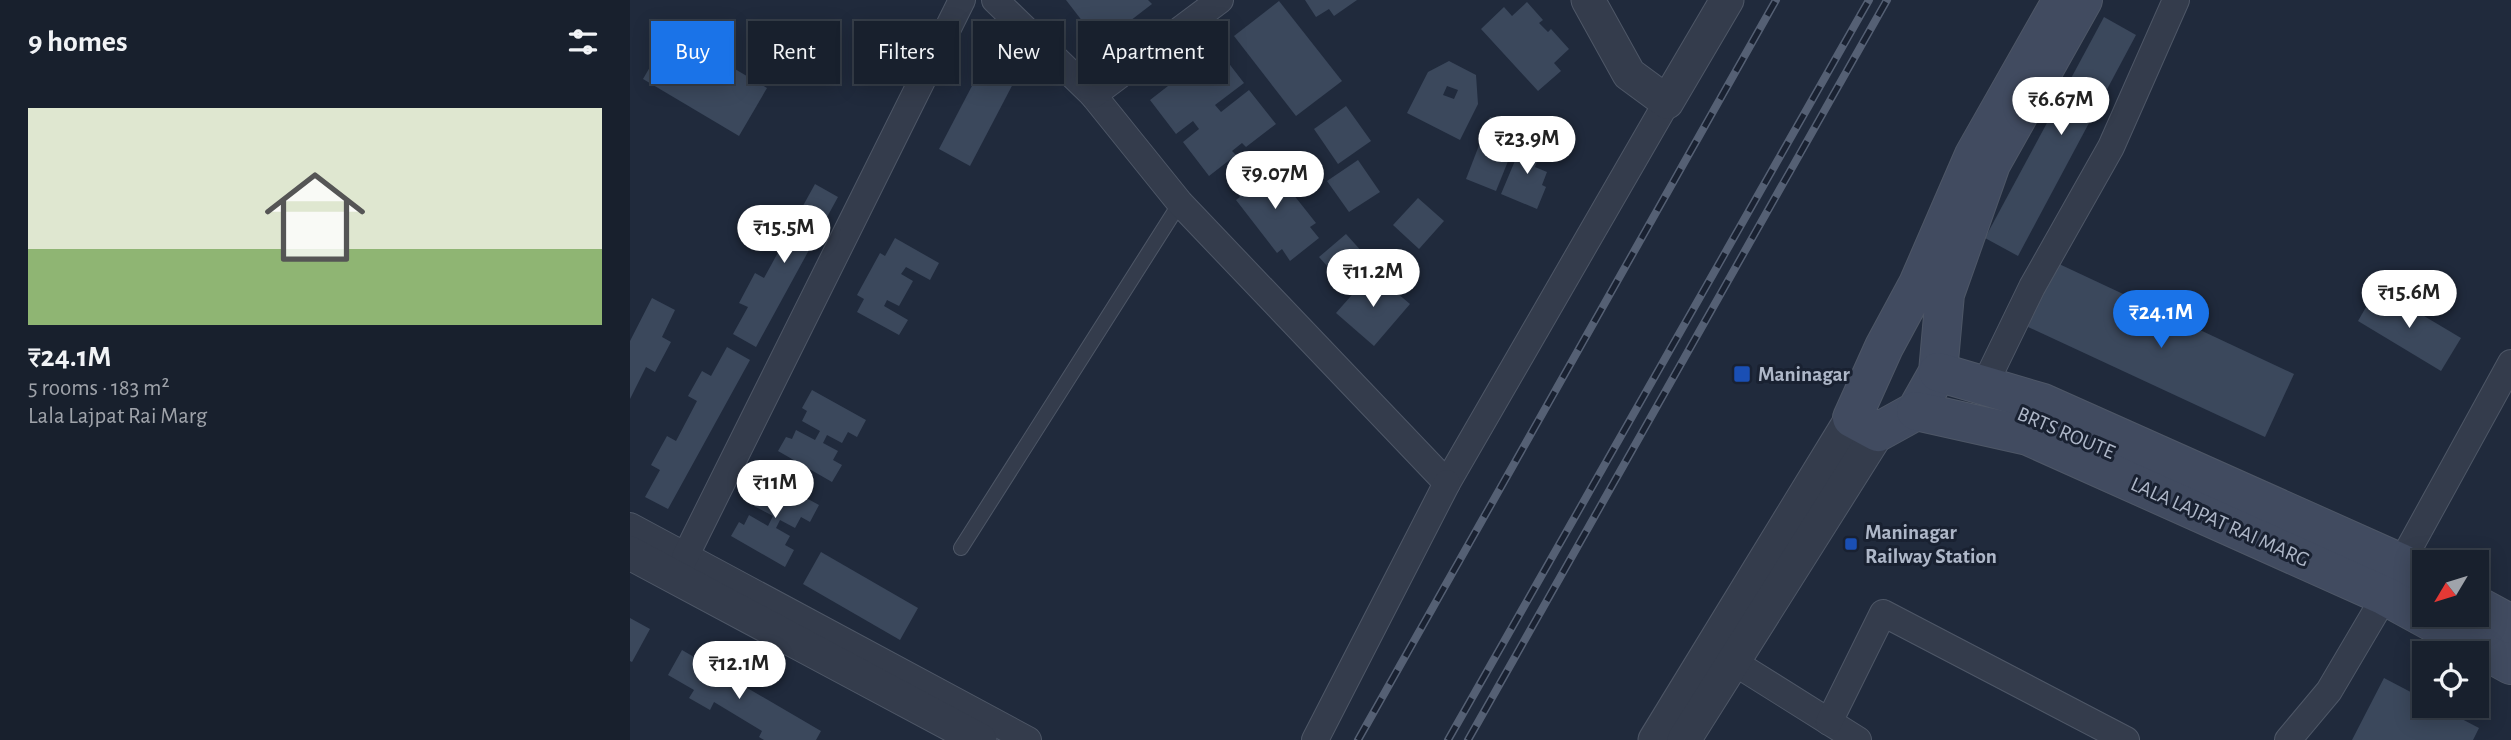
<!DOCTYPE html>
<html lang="en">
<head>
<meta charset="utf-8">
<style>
  :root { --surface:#18202d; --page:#252d39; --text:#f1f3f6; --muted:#9fa3aa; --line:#363e49; --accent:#1a73e8 }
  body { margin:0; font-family:"Alegreya Sans",sans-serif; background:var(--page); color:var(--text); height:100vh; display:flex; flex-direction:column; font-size:26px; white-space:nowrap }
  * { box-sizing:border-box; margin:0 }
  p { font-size:23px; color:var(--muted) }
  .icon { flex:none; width:38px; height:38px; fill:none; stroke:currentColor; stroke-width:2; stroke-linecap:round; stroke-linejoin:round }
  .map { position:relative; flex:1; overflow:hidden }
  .details { display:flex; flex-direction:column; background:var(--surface); width:630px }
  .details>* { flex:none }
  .top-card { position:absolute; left:21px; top:21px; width:665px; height:63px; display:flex; gap:14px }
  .needle { width:46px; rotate:232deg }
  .buttons { position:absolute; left:1782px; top:550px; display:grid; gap:14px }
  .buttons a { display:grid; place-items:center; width:77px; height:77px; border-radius:0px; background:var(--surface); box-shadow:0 4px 18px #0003,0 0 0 2px var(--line); font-size:35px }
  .price { position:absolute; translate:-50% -60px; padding:0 16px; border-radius:24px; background:#fff; color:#222; font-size:23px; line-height:46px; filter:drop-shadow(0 2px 4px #0008) }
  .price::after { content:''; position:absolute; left:50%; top:42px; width:21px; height:16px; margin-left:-10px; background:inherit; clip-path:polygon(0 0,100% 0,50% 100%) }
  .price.on { background:var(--accent); color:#fff }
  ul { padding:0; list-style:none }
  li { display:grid; align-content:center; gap:14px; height:371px; padding:0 28px }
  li+li { border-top:2px solid var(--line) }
  li span { display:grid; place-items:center; height:217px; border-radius:0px; color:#555 }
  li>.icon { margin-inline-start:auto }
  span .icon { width:126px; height:126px; fill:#fffc; stroke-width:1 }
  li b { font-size:30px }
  h2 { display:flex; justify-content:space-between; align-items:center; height:84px; padding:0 28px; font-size:30px }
  .tag { padding:0 24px; border-radius:0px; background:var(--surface); box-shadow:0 4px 18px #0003,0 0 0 2px var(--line); font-size:24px; line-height:63px }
  .tag.on { background:var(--accent); color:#fff }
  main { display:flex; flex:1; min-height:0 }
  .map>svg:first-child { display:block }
</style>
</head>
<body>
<main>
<section class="details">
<h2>9 homes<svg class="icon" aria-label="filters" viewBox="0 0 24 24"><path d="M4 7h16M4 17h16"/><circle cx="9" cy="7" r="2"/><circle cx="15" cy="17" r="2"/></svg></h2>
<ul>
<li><span style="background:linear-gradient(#dfe7d0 65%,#8fb573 0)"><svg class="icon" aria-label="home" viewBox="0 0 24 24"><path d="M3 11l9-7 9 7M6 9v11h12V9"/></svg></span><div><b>₹24.1M</b><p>5 rooms · 183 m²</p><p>Lala Lajpat Rai Marg</p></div></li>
</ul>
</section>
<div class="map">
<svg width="1881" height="740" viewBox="0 0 1881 740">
  <rect width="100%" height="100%" fill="#202a3c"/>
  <g fill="#3b485c" fill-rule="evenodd">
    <polygon points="436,0 518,0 522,4 470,44"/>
    <polygon points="675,0 727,0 704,16 699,9 686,17"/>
    <polygon points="649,1 712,81 666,116 604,36"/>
    <polygon points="897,2 913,20 909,23 918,32 921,29 939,49 924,63 931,71 908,91 851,29 874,7 882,16"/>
    <polygon points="1474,17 1506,35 1388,256 1355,238"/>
    <polygon points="41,31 137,88 109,136 13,79"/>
    <polygon points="366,40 397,57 340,166 309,149"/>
    <polygon points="587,48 614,83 585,105 591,112 619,90 646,124 616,147 612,143 602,151 606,155 579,176 553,142 569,129 563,121 546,134 520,100 547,79 552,85 562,77 557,71"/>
    <path d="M819,61L846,75L848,104L830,140L777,113L798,72ZM817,86L828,90L824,99L813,95Z"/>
    <polygon points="716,106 741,141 708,164 684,129"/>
    <polygon points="860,117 891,129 866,191 836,179"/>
    <polygon points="895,137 914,145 905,167 917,172 912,185 916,187 907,209 871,194"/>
    <polygon points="728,160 750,192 719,212 697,181"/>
    <polygon points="629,162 639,174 644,170 686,223 680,227 689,238 660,261 652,249 647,253 606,200 610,197 601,184"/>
    <polygon points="185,184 208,197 126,347 103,334 118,307 109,303 125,273 134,278 156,238 146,233 160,208 169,213"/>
    <polygon points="788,198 814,221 789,249 763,225"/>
    <polygon points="716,234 743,264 716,287 689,257"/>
    <polygon points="265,238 309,263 300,280 276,267 271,274 283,281 269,306 257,300 254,306 278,320 269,335 227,312 234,299 227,295 250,253 255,256"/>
    <polygon points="1427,263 1664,374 1635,437 1398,327"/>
    <polygon points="742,272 780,304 744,346 706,313"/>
    <polygon points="1747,288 1831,338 1811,371 1728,321"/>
    <polygon points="22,298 45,310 32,337 41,342 25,372 16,367 0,399 0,341"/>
    <polygon points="97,347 120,360 38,509 15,497 30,470 21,465 37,436 46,441 67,401 58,396 72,371 81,376"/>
    <polygon points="182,390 236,420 227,437 218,432 212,443 197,435 193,443 208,451 203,460 212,465 202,482 148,451 156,437 162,439 166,430 185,440 190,431 172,421 177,411 172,408"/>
    <polygon points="134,475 189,505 180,522 171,517 165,528 150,520 146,528 160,536 155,545 164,550 155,567 101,536 109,522 114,525 119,515 138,526 143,516 124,506 130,496 125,493"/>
    <polygon points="191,552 288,608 270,640 173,584"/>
    <polygon points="0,618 20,629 2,662 0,661"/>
    <polygon points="52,650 191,731 186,740 134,740 129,737 132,731 84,702 80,710 59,698 64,690 38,675"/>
    <polygon points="1754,678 1794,699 1794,705 1805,705 1849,728 1843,740 1722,740"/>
  </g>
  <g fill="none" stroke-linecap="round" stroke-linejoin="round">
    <g stroke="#4e5767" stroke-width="16">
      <polyline id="service" points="331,548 550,203"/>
    </g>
    <g stroke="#4e5767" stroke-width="28">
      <g id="minor">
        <polyline points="365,0 463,95 550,203 817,483 1037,102"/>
        <polyline points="463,95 590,0"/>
        <polyline points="1354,386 1402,287 1481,147 1546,0"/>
        <polyline points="0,526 398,740"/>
        <polyline points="55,557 332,0"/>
        <polyline points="1771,563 1881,363"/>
        <polyline points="1102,661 1228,740"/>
        <polyline points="1199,722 1253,613 1496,740"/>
        <polyline points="685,740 817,483"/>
        <polyline points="1658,740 1699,691 1755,596"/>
      </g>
    </g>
    <g stroke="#4e5767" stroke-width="35">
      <g id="tertiary">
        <polyline points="958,0 999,74 1037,102 1097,0"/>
        <polyline points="0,553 350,740"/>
        <polyline points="1025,740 1222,418"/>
        <polyline points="1054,740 1248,432"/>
      </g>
    </g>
    <g stroke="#4e5767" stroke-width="40">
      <g id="secondary">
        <polyline points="1432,0 1344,155 1288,284 1254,347 1222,418 1248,432 1286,411 1308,372 1315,294 1361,164 1453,0"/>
        <polyline points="1308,372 1413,403 1771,563 1794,576"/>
        <polyline points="1286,411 1398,436 1755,596 1881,665"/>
        <polyline points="1846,605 1881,624"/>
      </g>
    </g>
    <use href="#service" stroke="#343c4c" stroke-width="14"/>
    <use href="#minor" stroke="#343c4c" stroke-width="26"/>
    <use href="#tertiary" stroke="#343c4c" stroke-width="33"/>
    <use href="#secondary" stroke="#414b60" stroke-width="38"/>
    <g stroke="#556074" stroke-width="8">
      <g id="rail">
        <polyline points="728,740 1146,0"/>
        <polyline points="818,740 1239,0"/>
        <polyline points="838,740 1257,0"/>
      </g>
    </g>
    <use href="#rail" stroke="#192131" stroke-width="5" stroke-dasharray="16" stroke-linecap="butt"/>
  </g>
  <g fill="#1a4fb4" stroke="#192131" stroke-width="2.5">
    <rect x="1103" y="365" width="18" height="18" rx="3.5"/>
    <rect x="1214" y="537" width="14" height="14" rx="3.5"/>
  </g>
  <g text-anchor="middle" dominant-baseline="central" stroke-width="6" stroke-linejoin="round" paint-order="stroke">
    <g font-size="21" font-weight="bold" fill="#aeb7c8" stroke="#192131" text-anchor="start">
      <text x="1128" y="374">Maninagar</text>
      <text x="1235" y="532">Maninagar<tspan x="1235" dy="24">Railway Station</tspan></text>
    </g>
    <g font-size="21" fill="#aeb7c8" stroke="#192131">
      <text transform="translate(1436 433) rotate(23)">BRTS ROUTE</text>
      <text transform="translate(1590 522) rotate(24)">LALA LAJPAT RAI MARG</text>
    </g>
  </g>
</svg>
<div class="buttons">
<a><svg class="needle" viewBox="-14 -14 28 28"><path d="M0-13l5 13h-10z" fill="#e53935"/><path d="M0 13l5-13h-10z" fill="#9fa3aa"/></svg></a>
<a><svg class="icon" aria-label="locate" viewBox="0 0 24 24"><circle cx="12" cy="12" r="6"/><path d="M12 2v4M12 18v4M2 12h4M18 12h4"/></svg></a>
</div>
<b class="price" style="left:1431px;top:137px">₹6.67M</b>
<b class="price" style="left:897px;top:176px">₹23.9M</b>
<b class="price" style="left:645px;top:211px">₹9.07M</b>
<b class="price" style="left:154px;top:265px">₹15.5M</b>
<b class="price" style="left:743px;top:309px">₹11.2M</b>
<b class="price" style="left:1779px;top:330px">₹15.6M</b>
<b class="price on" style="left:1531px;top:350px">₹24.1M</b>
<b class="price" style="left:145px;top:520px">₹11M</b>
<b class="price" style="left:109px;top:701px">₹12.1M</b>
<div class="top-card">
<a class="tag on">Buy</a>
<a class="tag">Rent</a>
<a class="tag">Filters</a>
<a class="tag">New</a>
<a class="tag">Apartment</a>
</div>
</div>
</main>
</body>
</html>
